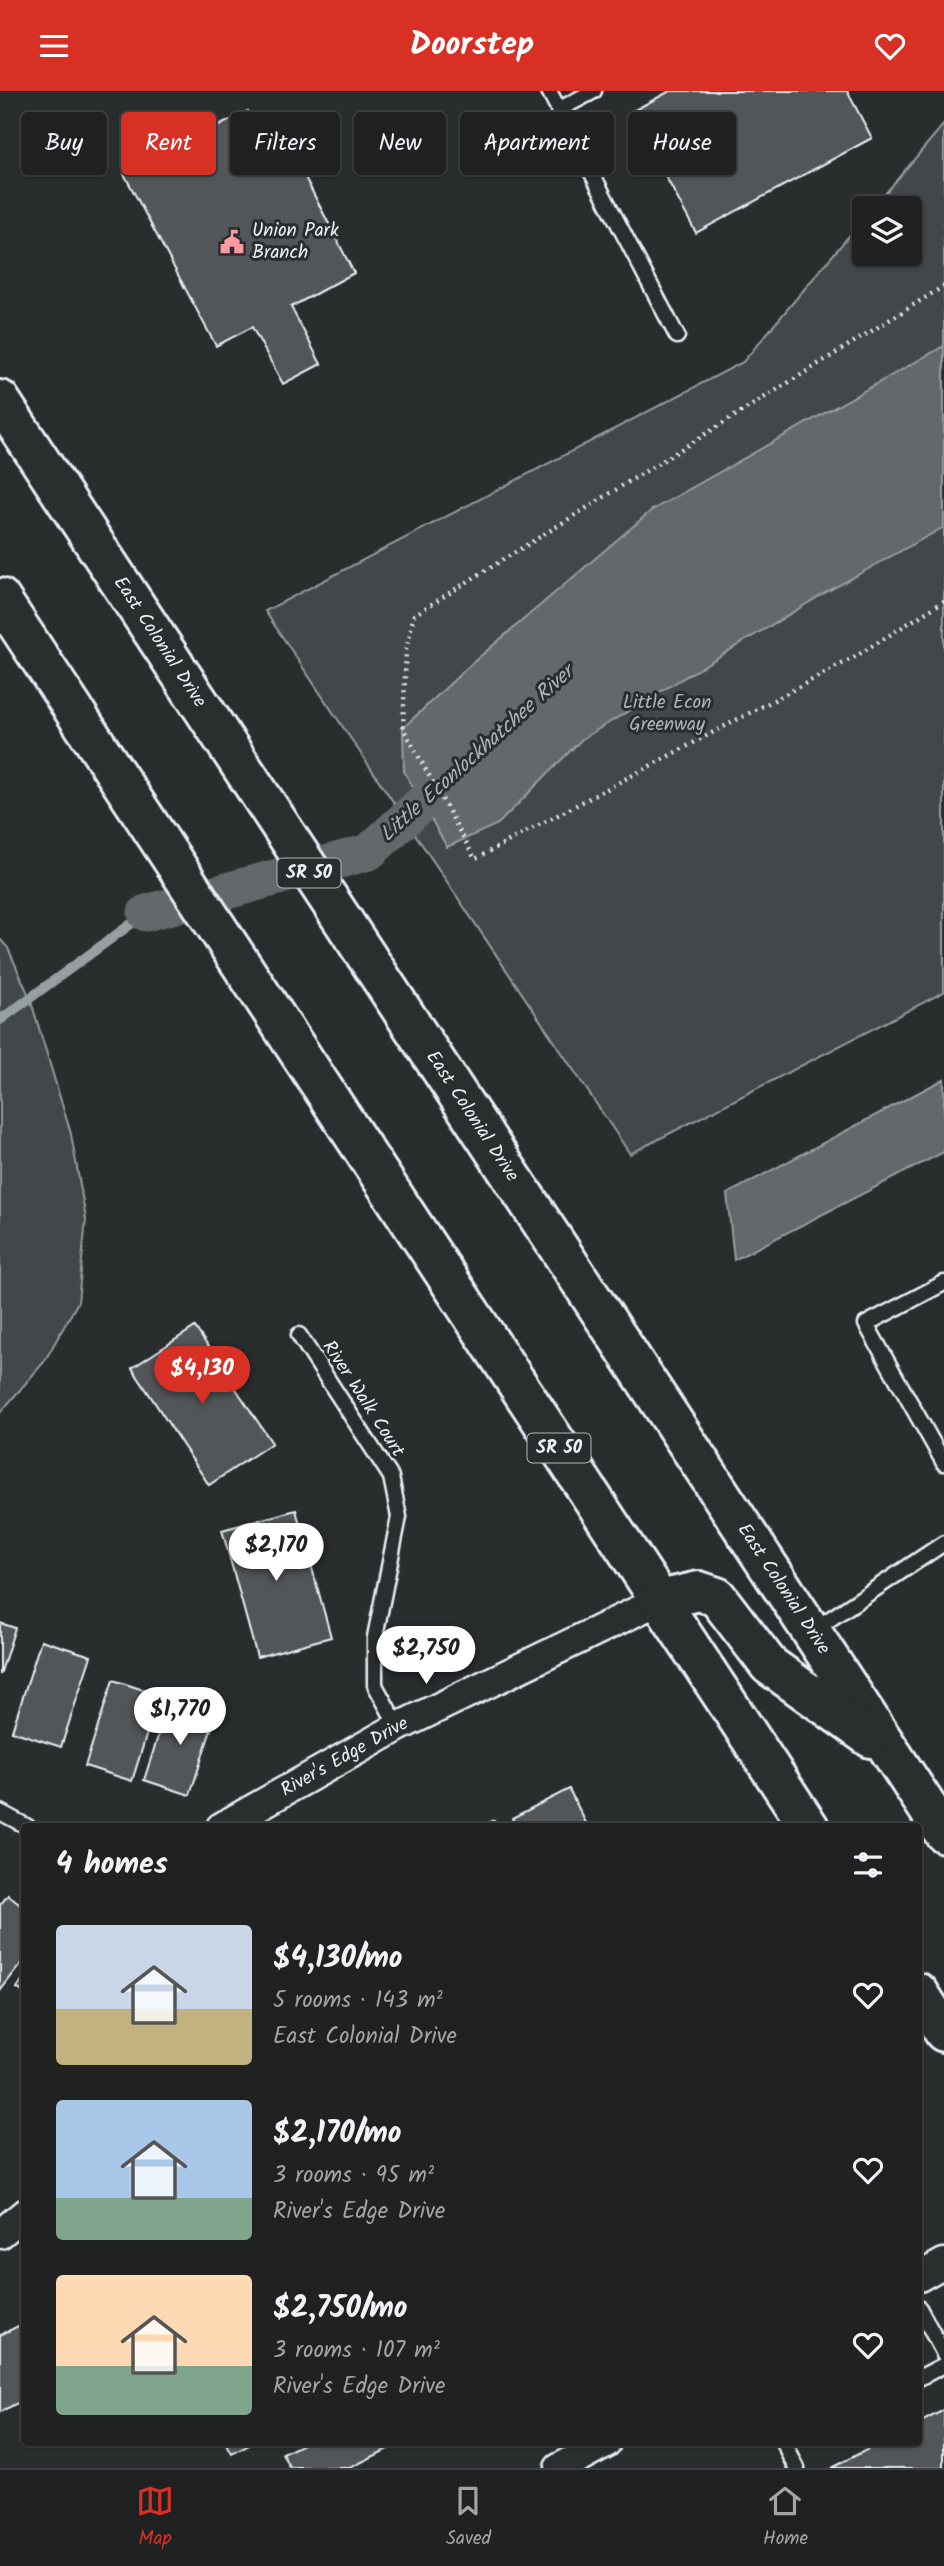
<!DOCTYPE html>
<html lang="en">
<head>
<meta charset="utf-8">
<style>
  :root { --surface:#202222; --page:#2d2f2f; --text:#f1f3f6; --muted:#a2a4a5; --line:#3d3f40; --accent:#d93025 }
  body { margin:0; font-family:Kalam,sans-serif; background:var(--page); color:var(--text); height:100vh; display:flex; flex-direction:column; font-size:26px; white-space:nowrap }
  * { box-sizing:border-box; margin:0 }
  p { font-size:23px; color:var(--muted) }
  .icon { flex:none; width:38px; height:38px; fill:none; stroke:currentColor; stroke-width:2; stroke-linecap:round; stroke-linejoin:round }
  .map { position:relative; flex:1; overflow:hidden }
  .drawer { position:absolute; left:21px; top:1732px; width:901px; height:623px; display:flex; flex-direction:column; background:var(--surface); border-radius:7px; box-shadow:0 2px 5px #0004,0 0 0 2px var(--line) }
  .drawer>* { flex:none }
  .guide { position:absolute; left:21px; top:21px; width:903px; height:63px; display:flex; gap:14px }
  .fabs { position:absolute; left:852px; top:105px; display:grid; gap:14px }
  .fabs a { display:grid; place-items:center; width:70px; height:70px; border-radius:7px; background:var(--surface); box-shadow:0 2px 5px #0004,0 0 0 2px var(--line); font-size:35px }
  .price { position:absolute; translate:-50% -60px; padding:0 16px; border-radius:24px; background:#fff; color:#222; font-size:23px; line-height:46px; filter:drop-shadow(0 2px 4px #0008) }
  .price::after { content:''; position:absolute; left:50%; top:42px; width:21px; height:16px; margin-left:-10px; background:inherit; clip-path:polygon(0 0,100% 0,50% 100%) }
  .price.active { background:var(--accent); color:#fff }
  ul { padding:0; list-style:none }
  li { display:flex; align-items:center; gap:21px; height:175px; padding:0 35px }
  li span { display:grid; place-items:center; flex:none; width:196px; height:140px; border-radius:7px; color:#555 }
  li>.icon { margin-inline-start:auto }
  span .icon { width:84px; height:84px; fill:#fffc; stroke-width:1 }
  li b { font-size:30px }
  h2 { display:flex; justify-content:space-between; align-items:center; height:84px; padding:0 35px; font-size:30px }
  .tag { padding:0 24px; border-radius:7px; background:var(--surface); box-shadow:0 2px 5px #0004,0 0 0 2px var(--line); font-size:24px; line-height:63px }
  .tag.active { background:var(--accent); color:#fff }
  header { display:flex; justify-content:space-between; align-items:center; height:91px; padding:0 35px; background:var(--accent); color:#fff; font-size:32px; font-weight:700 }
  .tabs { display:flex; justify-content:space-around; align-items:center; height:98px; border-top:2px solid var(--line); background:var(--surface); font-size:19px; color:var(--muted) }
  .tabs a { display:grid; justify-items:center; gap:4px }
  .tabs .active { color:var(--accent) }
  .map>svg:first-child { display:block }
</style>
</head>
<body>
<header><svg class="icon" aria-label="menu" viewBox="0 0 24 24"><path d="M4 6h16M4 12h16M4 18h16"/></svg>Doorstep<svg class="icon" aria-label="heart" viewBox="0 0 24 24"><path d="M12 20l-8-8c-3-5 5-10 8-4 3-6 11-1 8 4z"/></svg></header>
<div class="map">
<svg width="944" height="2377" viewBox="0 0 944 2377">
  <rect width="100%" height="100%" fill="#2a2d2e"/>
  <filter id="ink" filterUnits="userSpaceOnUse"><feTurbulence type="fractalNoise" baseFrequency=".0143" numOctaves="2"/><feDisplacementMap in="SourceGraphic" scale="14" xChannelSelector="R" yChannelSelector="G"/><feConvolveMatrix kernelMatrix="1 2 1 2 8 2 1 2 1" color-interpolation-filters="sRGB"/></filter>
  <g filter="url(#ink)">
    <g fill="#424648" stroke="#959ca0" stroke-width="2">
      <polygon points="944,33 944,901 630,1063 265,520 743,271 864,127 864,163 910,163 910,117 873,117"/>
      <polygon points="0,848 8,857 30,907 71,1043 86,1128 78,1211 44,1271 0,1322"/>
    </g>
    <g fill="#63686b" stroke="#989fa3" stroke-width="2">
      <polygon points="944,255 944,436 823,503 582,648 498,733 447,756 404,680 403,637 470,574 652,419"/>
      <polygon points="944,988 944,1061 734,1169 727,1103"/>
    </g>
    <g fill="none" stroke-linecap="round" stroke-linejoin="round">
      <polyline stroke="#989fa3" stroke-width="10" points="0,929 146,822"/>
      <polyline stroke="#63686b" stroke-width="37" points="146,822 369,761 458,679"/>
    </g>
    <g fill="#535759" stroke="#e8f1f8" stroke-width="2">
      <polygon points="670,0 847,0 872,47 696,142 631,21"/>
      <polygon points="248,20 271,65 289,55 354,182 291,216 321,273 283,293 252,236 216,255 124,83"/>
      <polygon points="195,1236 272,1352 209,1394 132,1277"/>
      <polygon points="296,1419 331,1546 257,1566 222,1439"/>
      <polygon points="0,1532 15,1537 0,1584"/>
      <polygon points="41,1549 91,1565 61,1656 12,1640"/>
      <polygon points="113,1589 159,1604 132,1690 85,1675"/>
      <polygon points="170,1608 216,1623 190,1704 144,1689"/>
      <polygon points="569,1698 588,1736 516,1736 512,1727"/>
      <polygon points="494,1729 498,1736 479,1736"/>
      <polygon points="8,1804 24,1817 24,1869 0,1900 0,1814"/>
      <polygon points="24,1887 24,1902 17,1897"/>
      <polygon points="24,2232 24,2309 0,2321 0,2244"/>
      <polygon points="944,2319 944,2377 831,2377 880,2352 919,2352 919,2332"/>
      <polygon points="226,2352 253,2352 232,2363"/>
      <polygon points="305,2352 397,2352 398,2353 350,2377 290,2377 283,2363"/>
    </g>
    <g fill="none" stroke-linecap="round" stroke-linejoin="round">
      <g stroke="#e8f1f8" stroke-width="19">
        <g id="lane">
          <polyline points="549,0 677,245"/>
          <polyline points="558,19 594,0"/>
          <polyline points="944,1192 866,1233 944,1372"/>
          <polyline points="299,1244 391,1386 399,1426 375,1546 375,1594 398,1636"/>
          <polyline points="812,1540 944,1452"/>
          <polyline points="0,1721 28,1736"/>
          <polyline points="919,2217 944,2263"/>
          <polyline points="919,2287 944,2274"/>
          <polyline points="784,2352 797,2377"/>
        </g>
      </g>
      <g stroke="#e8f1f8" stroke-width="33">
        <g id="street">
          <path id="s1" d="M221,1736L398,1636L660,1509"/>
          <polyline points="0,2143 24,2123"/>
          <polyline points="919,2186 944,2172"/>
          <polyline points="559,2377 606,2352"/>
        </g>
      </g>
      <g stroke="#e8f1f8" stroke-width="44">
        <g id="highway">
          <path id="s2" d="M0,309L944,1742"/>
          <polyline points="0,507 809,1736"/>
          <polyline points="660,1509 699,1500 717,1506 769,1574 871,1647"/>
          <polyline points="919,1902 944,1941"/>
        </g>
      </g>
      <polyline stroke="#e8f1f8" stroke-width="4.5" stroke-dasharray="2 5" stroke-linecap="butt" points="944,195 414,524 406,560 403,637 475,768 853,567 944,510"/>
      <use href="#lane" stroke="#2a2d2e" stroke-width="14"/>
      <use href="#street" stroke="#2a2d2e" stroke-width="28"/>
      <use href="#highway" stroke="#2a2d2e" stroke-width="38"/>
    </g>
  </g>
  <defs>
    <g id="civic-bare" transform="scale(1.89)"><path d="M-.6-6.5H3V-4.5H.6V-3L4-1V1h2V6H-6V1h2V-1L-.6-3ZM-1.2 2.5V6h2.4V2.5Z" fill="#ff9aa2" stroke="#2a2d2e" stroke-width="2.5" paint-order="stroke"/></g>
  </defs>
  <g fill-rule="evenodd">
    <use href="#civic-bare" x="232" y="151"/>
  </g>
  <g text-anchor="middle" dominant-baseline="central" stroke-width="6" stroke-linejoin="round" paint-order="stroke">
    <g fill="#2a2d2e" stroke="#afb6bb" stroke-width="2">
      <rect x="277.5" y="767.5" width="63" height="29" rx="5"/>
      <rect x="527.5" y="1342.5" width="63" height="29" rx="5"/>
    </g>
    <g font-size="18" font-weight="bold" fill="#e8f1f8">
      <text x="309" y="782">SR 50</text>
      <text x="559" y="1357">SR 50</text>
    </g>
    <g font-size="19" fill="#e8f1f8" stroke="#2a2d2e" text-anchor="start">
      <text x="252" y="140">Union Park<tspan x="252" dy="22">Branch</tspan></text>
    </g>
    <g font-size="19" fill="#e8f1f8" stroke="#2a2d2e">
      <text stroke="none"><textPath href="#s2" startOffset="290">East Colonial Drive</textPath></text>
      <text stroke="none"><textPath href="#s2" startOffset="858">East Colonial Drive</textPath></text>
      <text transform="translate(363 1308) rotate(57)">River Walk Court</text>
      <text stroke="none"><textPath href="#s2" startOffset="1424">East Colonial Drive</textPath></text>
      <text stroke="none"><textPath href="#s1" startOffset="142">River's Edge Drive</textPath></text>
    </g>
    <g font-size="19" fill="#aeb5ba" stroke="#2a2d2e">
      <text x="667" y="612">Little Econ<tspan x="667" dy="22">Greenway</tspan></text>
    </g>
    <g font-size="21" font-style="italic" fill="#acb3b9" stroke="#2a2d2e">
      <text transform="translate(477 663) rotate(-42)">Little Econlockhatchee River</text>
    </g>
  </g>
</svg>
<div class="fabs">
<a><svg class="icon" aria-label="layers" viewBox="0 0 24 24"><path d="M12 4l9 5-9 5-9-5zM3 14l9 5 9-5"/></svg></a>
</div>
<b class="price active" style="left:202px;top:1315px">$4,130</b>
<b class="price" style="left:276px;top:1492px">$2,170</b>
<b class="price" style="left:426px;top:1595px">$2,750</b>
<b class="price" style="left:180px;top:1656px">$1,770</b>
<div class="guide">
<a class="tag">Buy</a>
<a class="tag active">Rent</a>
<a class="tag">Filters</a>
<a class="tag">New</a>
<a class="tag">Apartment</a>
<a class="tag">House</a>
</div>
<section class="drawer">
<h2>4 homes<svg class="icon" aria-label="filters" viewBox="0 0 24 24"><path d="M4 7h16M4 17h16"/><circle cx="9" cy="7" r="2"/><circle cx="15" cy="17" r="2"/></svg></h2>
<ul>
<li><span style="background:linear-gradient(#c9d6e8 60%,#c2b280 0)"><svg class="icon" aria-label="home" viewBox="0 0 24 24"><path d="M3 11l9-7 9 7M6 9v11h12V9"/></svg></span><div><b>$4,130/mo</b><p>5 rooms · 143 m²</p><p>East Colonial Drive</p></div><svg class="icon" aria-label="heart" viewBox="0 0 24 24"><path d="M12 20l-8-8c-3-5 5-10 8-4 3-6 11-1 8 4z"/></svg></li>
<li><span style="background:linear-gradient(#a9c7e8 70%,#7fa58c 0)"><svg class="icon" aria-label="home" viewBox="0 0 24 24"><path d="M3 11l9-7 9 7M6 9v11h12V9"/></svg></span><div><b>$2,170/mo</b><p>3 rooms · 95 m²</p><p>River's Edge Drive</p></div><svg class="icon" aria-label="heart" viewBox="0 0 24 24"><path d="M12 20l-8-8c-3-5 5-10 8-4 3-6 11-1 8 4z"/></svg></li>
<li><span style="background:linear-gradient(#ffd9b3 65%,#7fa58c 0)"><svg class="icon" aria-label="home" viewBox="0 0 24 24"><path d="M3 11l9-7 9 7M6 9v11h12V9"/></svg></span><div><b>$2,750/mo</b><p>3 rooms · 107 m²</p><p>River's Edge Drive</p></div><svg class="icon" aria-label="heart" viewBox="0 0 24 24"><path d="M12 20l-8-8c-3-5 5-10 8-4 3-6 11-1 8 4z"/></svg></li>
</ul>
</section>
</div>
<nav class="tabs">
<a class="active"><svg class="icon" aria-label="map" viewBox="0 0 24 24"><path d="M3 6l6-2 6 2 6-2v14l-6 2-6-2-6 2zM9 4v14M15 6v14"/></svg>Map</a>
<a><svg class="icon" aria-label="saved" viewBox="0 0 24 24"><path d="M7 4h10v16l-5-4-5 4z"/></svg>Saved</a>
<a><svg class="icon" aria-label="home" viewBox="0 0 24 24"><path d="M3 11l9-7 9 7M6 9v11h12V9"/></svg>Home</a>
</nav>
</body>
</html>
